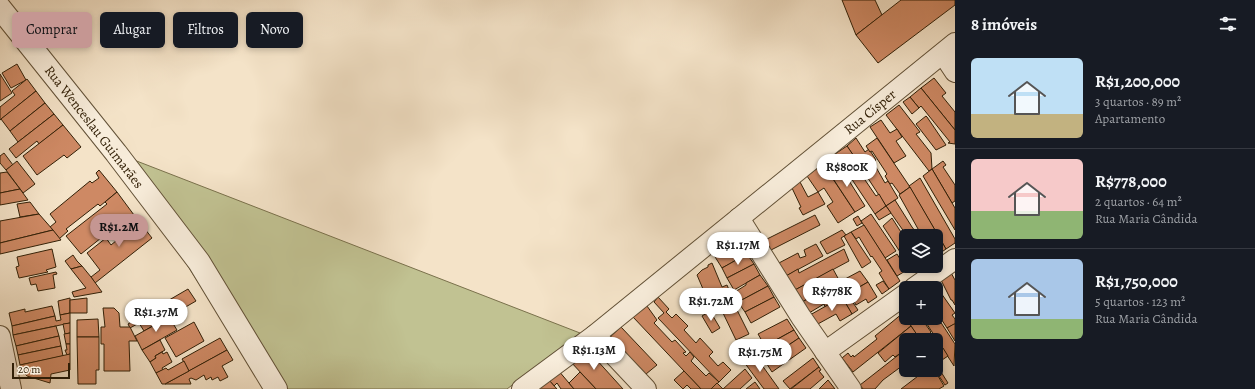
<!DOCTYPE html>
<html lang="pt">
<head>
<meta charset="utf-8">
<style>
  :root { --surface:#171b24; --page:#242831; --text:#f1f3f6; --muted:#9ea1a6; --line:#363941; --accent:#c59692 }
  body { margin:0; font-family:Alegreya,serif; background:var(--page); color:var(--text); height:100vh; display:flex; flex-direction:column; font-size:15px; white-space:nowrap }
  * { box-sizing:border-box; margin:0 }
  p { font-size:13px; color:var(--muted) }
  .icon { flex:none; width:22px; height:22px; fill:none; stroke:currentColor; stroke-width:2; stroke-linecap:round; stroke-linejoin:round }
  .map { position:relative; flex:1; overflow:hidden }
  .sheet { display:flex; flex-direction:column; background:var(--surface); width:300px }
  .sheet>* { flex:none }
  .banner { position:absolute; left:12px; top:12px; width:380px; height:36px; display:flex; gap:8px }
  .tools { position:absolute; left:899px; top:229px; display:grid; gap:8px }
  .tools a { display:grid; place-items:center; width:44px; height:44px; border-radius:6px; background:var(--surface); box-shadow:0 2px 6px #0003; font-size:20px }
  .scale { position:absolute; left:12px; bottom:10px; width:58px; box-sizing:border-box; padding-left:4px; border:2px solid #322007; border-top:0; font-size:11px; line-height:14px; white-space:nowrap; color:#322007; -webkit-text-stroke:3px #f8eddb; paint-order:stroke }
  .price { position:absolute; translate:-50% -34px; padding:0 9px; border-radius:14px; background:#fff; color:#222; font-size:13px; line-height:26px; filter:drop-shadow(0 1px 2px #0008) }
  .price::after { content:''; position:absolute; left:50%; top:24px; width:12px; height:9px; margin-left:-6px; background:inherit; clip-path:polygon(0 0,100% 0,50% 100%) }
  .price.on { background:var(--accent); color:#111 }
  ul { padding:0; list-style:none }
  li { display:flex; align-items:center; gap:12px; height:100px; padding:0 16px }
  li+li { border-top:1px solid var(--line) }
  li span { display:grid; place-items:center; flex:none; width:112px; height:80px; border-radius:6px; color:#555 }
  li>.icon { margin-inline-start:auto }
  span .icon { width:48px; height:48px; fill:#fffc; stroke-width:1 }
  li b { font-size:17px }
  h2 { display:flex; justify-content:space-between; align-items:center; height:48px; padding:0 16px; font-size:17px }
  .chip { padding:0 14px; border-radius:6px; background:var(--surface); box-shadow:0 2px 6px #0003; font-size:14px; line-height:36px }
  .chip.on { background:var(--accent); color:#111 }
  main { display:flex; flex:1; min-height:0 }
  .map>svg:first-child { display:block }
</style>
</head>
<body>
<main>
<div class="map">
<svg width="955" height="389" viewBox="0 0 955 389">
  <rect width="100%" height="100%" fill="#f4e3c8"/>
  <filter id="stains"><feTurbulence type="fractalNoise" baseFrequency=".005" numOctaves="4"/><feColorMatrix values="0 0 0 0 .2 0 0 0 0 .09 0 0 0 0 .02 0 0 0 .5 -.17"/></filter>
  <radialGradient id="worn" r=".72"><stop offset=".6" stop-color="#630" stop-opacity="0"/><stop offset="1" stop-color="#630" stop-opacity=".3"/></radialGradient>
  <polygon fill="#c1c292" stroke="#7a714c" points="116,153 580,333 507,389 266,389"/>
  <g fill="#ce8964" stroke="#322007">
    <polygon points="842,0 875,0 882,15 856,35"/>
    <polygon points="901,0 955,0 955,5 878,63 856,35"/>
    <polygon points="17,64 26,80 11,88 2,73"/>
    <polygon points="0,74 12,93 0,101"/>
    <polygon points="934,78 946,93 942,96 955,112 955,130 921,88"/>
    <polygon points="27,79 36,91 0,120 0,107 15,95 12,91"/>
    <polygon points="921,88 955,130 955,144 948,143 950,142 921,106 919,108 910,97"/>
    <polygon points="36,91 45,103 10,131 1,119"/>
    <polygon points="910,97 919,108 912,114 903,102"/>
    <polygon points="45,103 54,114 18,142 10,131"/>
    <polygon points="899,105 920,132 916,134 931,153 932,169 929,171 886,115"/>
    <polygon points="54,114 63,125 39,144 37,141 16,158 9,149"/>
    <polygon points="926,116 927,117 946,145 936,150 916,124"/>
    <polygon points="881,120 890,133 897,129 902,137 896,141 906,156 894,163 870,127"/>
    <polygon points="63,125 81,147 67,158 64,155 37,175 23,156"/>
    <polygon points="856,138 865,152 869,149 876,160 873,162 885,183 888,181 898,198 886,206 847,146"/>
    <polygon points="877,138 910,187 900,194 892,183 890,184 888,181 885,176 887,174 872,151 870,152 866,146"/>
    <polygon points="847,146 856,159 852,161 876,196 879,194 886,206 875,214 835,154"/>
    <polygon points="4,153 13,165 6,170 0,163 0,156"/>
    <polygon points="17,161 35,184 23,193 6,170"/>
    <polygon points="943,161 946,165 943,167 955,185 955,201 952,203 932,169"/>
    <polygon points="823,164 855,212 838,223 827,206 833,202 824,188 818,192 807,176"/>
    <polygon points="839,165 865,206 855,212 828,171"/>
    <polygon points="932,169 955,208 955,230 923,176"/>
    <polygon points="99,170 117,192 100,206 98,204 66,229 68,231 59,239 50,227 56,222 50,214 90,181 92,183 99,178 96,173"/>
    <polygon points="7,172 20,189 0,193 0,173"/>
    <polygon points="920,178 955,239 955,243 946,249 909,186"/>
    <polygon points="800,182 808,197 818,192 825,204 803,215 799,208 801,207 792,188"/>
    <polygon points="910,187 946,249 936,256 936,236 922,236 899,195"/>
    <polygon points="20,189 28,200 0,205 0,193"/>
    <polygon points="117,192 134,215 122,224 121,222 81,254 66,236 107,204 105,202"/>
    <polygon points="895,200 912,227 919,236 907,236 886,206"/>
    <polygon points="30,202 39,214 20,217 17,204"/>
    <polygon points="886,206 891,213 879,220 875,214"/>
    <polygon points="39,214 53,230 0,243 0,221"/>
    <polygon points="871,214 896,251 885,258 861,221"/>
    <polygon points="134,215 152,238 95,283 91,277 100,270 87,253 106,238 111,245 128,231 122,224"/>
    <polygon points="815,215 820,225 771,250 765,240"/>
    <polygon points="858,216 862,223 857,226 853,219"/>
    <polygon points="892,218 906,240 906,261 883,226"/>
    <polygon points="864,225 900,281 889,289 879,273 882,271 872,256 871,257 859,237 856,239 851,232"/>
    <polygon points="53,230 61,240 0,254 0,243"/>
    <polygon points="842,230 846,235 841,238 845,245 827,254 820,242"/>
    <polygon points="851,232 871,262 862,268 844,236"/>
    <polygon points="735,238 738,240 747,254 722,268 712,252 728,239"/>
    <polygon points="816,244 823,256 784,277 777,264 798,253 800,258 806,256 804,250"/>
    <polygon points="52,249 56,267 46,270 48,272 19,278 16,267 19,266 17,257"/>
    <polygon points="844,249 849,261 795,290 786,276 798,269 799,273"/>
    <polygon points="747,254 754,264 727,278 722,268"/>
    <polygon points="897,254 907,270 897,276 887,260"/>
    <polygon points="73,255 77,261 82,266 71,269 65,261"/>
    <polygon points="712,263 722,287 727,285 734,302 729,304 731,308 727,309 726,308 714,313 708,300 701,304 695,292 703,289 697,275 702,270 708,267 708,265"/>
    <polygon points="754,264 760,275 734,290 727,278"/>
    <polygon points="82,266 91,277 102,292 74,297 72,292 86,288 71,269"/>
    <polygon points="833,269 839,280 814,293 815,295 802,302 795,290"/>
    <polygon points="860,271 868,282 825,307 824,304 809,313 802,302"/>
    <polygon points="950,271 955,280 955,305 952,300 951,300 940,278"/>
    <polygon points="56,272 57,274 53,275 55,288 38,291 36,284 31,285 29,278"/>
    <polygon points="760,275 768,286 738,302 735,292 746,285 746,283"/>
    <polygon points="883,281 889,289 882,294 876,285"/>
    <polygon points="868,282 877,297 868,303 866,299 856,305 849,293"/>
    <polygon points="934,283 955,313 952,315 955,319 955,324 947,328 936,311 936,288 928,288"/>
    <polygon points="768,286 774,297 745,312 738,302"/>
    <polygon points="188,289 196,301 144,331 139,323 130,328 128,324"/>
    <polygon points="847,294 858,310 852,314 842,297"/>
    <polygon points="658,297 669,309 666,312 672,318 676,314 688,326 684,330 696,343 700,338 713,352 709,356 718,366 723,362 731,370 719,382 658,318 664,313 654,302"/>
    <polygon points="774,297 780,307 751,323 745,312"/>
    <polygon points="842,297 852,314 840,321 836,314 816,325 810,315"/>
    <polygon points="70,298 70,313 60,315 58,301"/>
    <polygon points="87,298 87,313 70,313 70,300"/>
    <polygon points="906,305 906,318 921,318 931,332 930,333 934,340 920,340 900,309"/>
    <polygon points="52,306 55,316 12,326 9,313 25,309 25,312"/>
    <polygon points="647,306 657,320 654,323 672,342 675,340 686,352 683,353 686,356 690,352 694,357 691,361 706,376 709,373 719,382 711,389 701,389 633,317"/>
    <polygon points="735,306 749,334 736,340 723,313"/>
    <polygon points="103,308 114,308 119,313 120,327 130,327 137,341 129,341 130,371 104,371 104,344 101,344 101,327 105,327"/>
    <polygon points="710,311 720,328 712,333 702,316"/>
    <polygon points="70,313 70,323 13,335 12,326 55,316 56,321 61,320 60,315"/>
    <polygon points="903,313 911,326 853,372 842,358 848,353 851,357 853,355 854,357 877,339 875,336"/>
    <polygon points="936,315 955,344 954,366 923,318 936,318"/>
    <polygon points="169,317 177,330 142,350 135,336"/>
    <polygon points="98,319 99,337 77,337 77,320"/>
    <polygon points="787,319 794,330 765,346 758,334"/>
    <polygon points="194,322 204,341 176,357 165,338"/>
    <polygon points="70,323 70,333 65,334 63,324"/>
    <polygon points="954,324 955,324 955,341 947,328"/>
    <polygon points="56,326 59,336 16,346 13,335"/>
    <polygon points="911,326 920,339 918,340 906,340 906,349 895,357 893,355 885,362 878,353"/>
    <polygon points="621,327 657,365 646,374 610,337"/>
    <polygon points="794,330 799,338 771,357 765,346"/>
    <polygon points="70,333 70,344 66,344 64,334"/>
    <polygon points="59,336 61,346 18,355 16,346"/>
    <polygon points="77,337 99,337 99,370 96,370 96,384 78,384"/>
    <polygon points="220,338 227,350 189,371 182,359"/>
    <polygon points="799,338 806,348 772,372 765,361"/>
    <polygon points="160,340 165,350 155,356 156,358 150,362 142,350"/>
    <polygon points="936,342 941,349 943,348 948,356 936,364"/>
    <polygon points="66,344 70,344 70,354 67,355 65,350 67,350"/>
    <polygon points="61,346 63,356 20,365 18,355"/>
    <polygon points="585,347 623,389 596,389 570,361"/>
    <polygon points="906,349 906,363 883,380 875,389 863,389 860,385"/>
    <polygon points="227,350 233,360 222,366 228,377 220,381 218,377 212,380 211,377 206,380 204,375 196,380 191,378 189,379 191,384 165,384"/>
    <polygon points="162,352 163,354 167,352 172,362 162,368 163,370 156,373 150,362 156,358 155,356"/>
    <polygon points="70,354 70,370 51,374 50,383 27,376 22,371 20,365"/>
    <polygon points="754,354 779,389 764,389 744,362"/>
    <polygon points="813,358 819,367 790,389 783,381"/>
    <polygon points="184,361 189,371 165,384 162,384 156,373 166,368 168,370"/>
    <polygon points="936,364 948,383 945,385 939,376 938,376 944,386 939,389 901,389 926,370 936,370"/>
    <polygon points="819,367 821,370 819,371 824,377 810,389 791,389"/>
    <polygon points="745,369 752,378 740,389 711,389 717,383 723,389"/>
    <polygon points="558,370 574,389 561,389 557,383 554,386 548,379"/>
    <polygon points="684,371 701,389 691,389 687,385 683,389 674,380"/>
    <polygon points="580,372 596,389 574,389 569,383"/>
    <polygon points="548,379 557,389 538,389"/>
    <polygon points="828,380 835,389 819,389"/>
    <polygon points="755,382 760,389 746,389"/>
  </g>
  <g fill="none" stroke-linecap="round" stroke-linejoin="round">
    <g stroke="#625137" stroke-width="22">
      <g id="minor">
        <polyline points="943,54 955,72"/>
        <polyline points="739,218 801,317 851,389"/>
        <polyline points="914,288 955,259"/>
        <polyline points="595,335 646,389"/>
        <polyline points="0,336 11,389"/>
        <polyline points="825,352 906,294"/>
        <polyline points="522,389 595,335 955,43"/>
      </g>
    </g>
    <g stroke="#625137" stroke-width="24">
      <polyline id="tertiary" points="0,8 116,153 199,262 276,389"/>
    </g>
    <use href="#minor" stroke="#f8eddb" stroke-width="20"/>
    <use href="#tertiary" stroke="#f8eddb" stroke-width="22"/>
  </g>
  <g text-anchor="middle" dominant-baseline="central" stroke-width="3" stroke-linejoin="round" paint-order="stroke">
    <g font-size="14" fill="#322007" stroke="#f8eddb">
      <text transform="translate(870 112) rotate(-39)">Rua Císper</text>
      <text transform="translate(94 127) rotate(52)">Rua Wenceslau Guimarães</text>
    </g>
  </g>
  <rect width="100%" height="100%" filter="url(#stains)"/>
  <rect width="100%" height="100%" fill="url(#worn)"/>
</svg>
<div class="tools">
<a><svg class="icon" aria-label="layers" viewBox="0 0 24 24"><path d="M12 4l9 5-9 5-9-5zM3 14l9 5 9-5"/></svg></a>
<a>+</a>
<a>−</a>
</div>
<div class="scale">20 m</div>
<b class="price" style="left:847px;top:188px">R$800K</b>
<b class="price on" style="left:119px;top:248px">R$1.2M</b>
<b class="price" style="left:738px;top:266px">R$1.17M</b>
<b class="price" style="left:832px;top:312px">R$778K</b>
<b class="price" style="left:711px;top:322px">R$1.72M</b>
<b class="price" style="left:156px;top:333px">R$1.37M</b>
<b class="price" style="left:594px;top:371px">R$1.13M</b>
<b class="price" style="left:760px;top:373px">R$1.75M</b>
<div class="banner">
<a class="chip on">Comprar</a>
<a class="chip">Alugar</a>
<a class="chip">Filtros</a>
<a class="chip">Novo</a>
</div>
</div>
<section class="sheet">
<h2>8 imóveis<svg class="icon" aria-label="filters" viewBox="0 0 24 24"><path d="M4 7h16M4 17h16"/><circle cx="9" cy="7" r="2"/><circle cx="15" cy="17" r="2"/></svg></h2>
<ul>
<li><span style="background:linear-gradient(#bfe0f5 70%,#c2b280 0)"><svg class="icon" aria-label="home" viewBox="0 0 24 24"><path d="M3 11l9-7 9 7M6 9v11h12V9"/></svg></span><div><b>R$1,200,000</b><p>3 quartos · 89 m²</p><p>Apartamento</p></div></li>
<li><span style="background:linear-gradient(#f6c9c9 65%,#8fb573 0)"><svg class="icon" aria-label="home" viewBox="0 0 24 24"><path d="M3 11l9-7 9 7M6 9v11h12V9"/></svg></span><div><b>R$778,000</b><p>2 quartos · 64 m²</p><p>Rua Maria Cândida</p></div></li>
<li><span style="background:linear-gradient(#a9c7e8 75%,#8fb573 0)"><svg class="icon" aria-label="home" viewBox="0 0 24 24"><path d="M3 11l9-7 9 7M6 9v11h12V9"/></svg></span><div><b>R$1,750,000</b><p>5 quartos · 123 m²</p><p>Rua Maria Cândida</p></div></li>
</ul>
</section>
</main>
</body>
</html>
